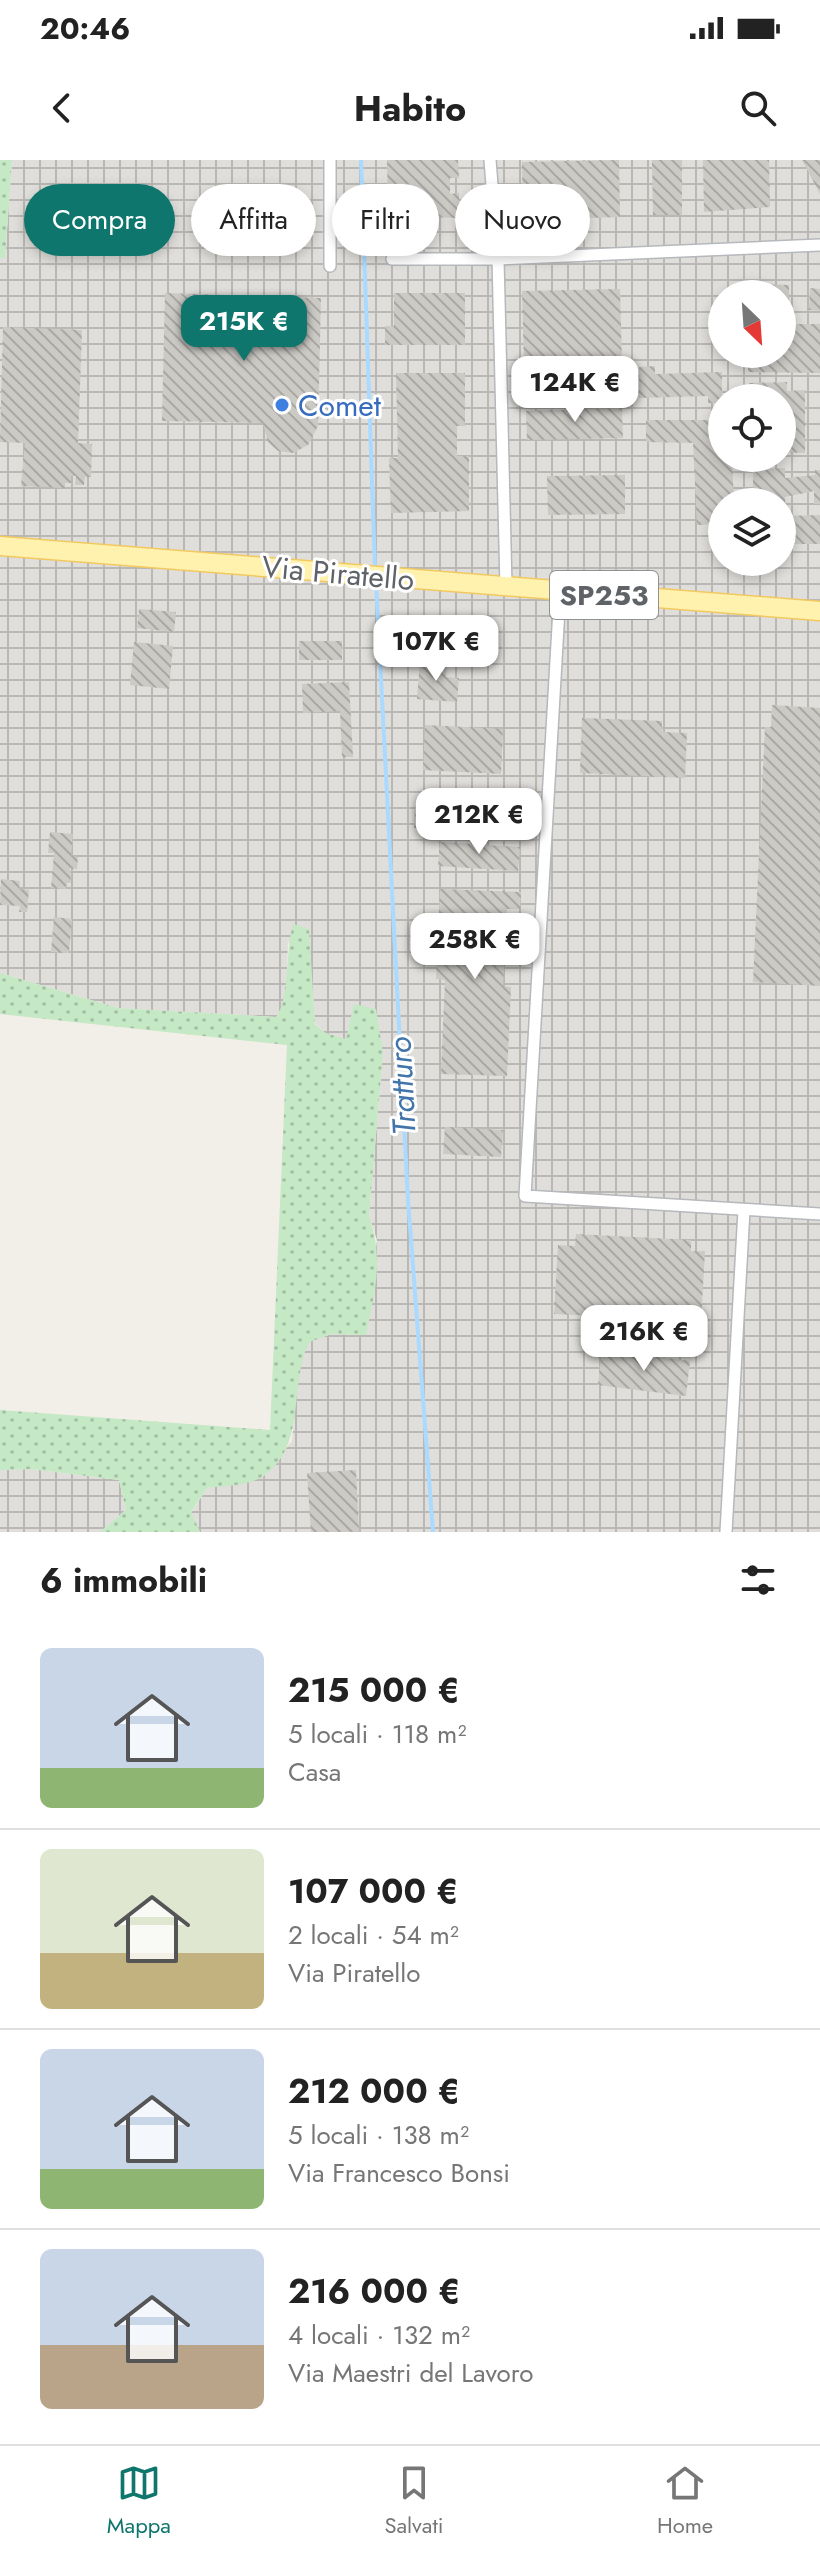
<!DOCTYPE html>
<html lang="it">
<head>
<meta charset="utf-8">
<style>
  :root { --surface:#fff; --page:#f2f2f2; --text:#222; --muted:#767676; --line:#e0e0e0; --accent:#0f766e }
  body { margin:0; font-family:Jost,sans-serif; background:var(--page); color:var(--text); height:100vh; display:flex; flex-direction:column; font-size:30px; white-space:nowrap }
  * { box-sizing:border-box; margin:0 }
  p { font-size:26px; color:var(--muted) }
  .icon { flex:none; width:44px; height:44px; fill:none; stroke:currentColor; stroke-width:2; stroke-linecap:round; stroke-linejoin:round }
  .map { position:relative; height:1372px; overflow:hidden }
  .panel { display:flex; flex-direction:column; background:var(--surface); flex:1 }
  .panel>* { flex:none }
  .hud { position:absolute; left:24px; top:24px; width:772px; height:72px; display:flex; gap:16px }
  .needle { width:52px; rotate:155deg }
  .fabs { position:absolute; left:708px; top:120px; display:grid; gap:16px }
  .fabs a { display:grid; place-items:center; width:88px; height:88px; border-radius:50%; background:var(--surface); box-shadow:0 4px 12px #0003; font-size:40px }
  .price { position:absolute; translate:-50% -68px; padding:0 18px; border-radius:16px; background:#fff; color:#222; font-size:26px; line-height:52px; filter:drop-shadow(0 2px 4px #0008) }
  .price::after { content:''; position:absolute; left:50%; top:48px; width:24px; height:18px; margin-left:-12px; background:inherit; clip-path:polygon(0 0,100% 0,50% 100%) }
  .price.active { background:var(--accent); color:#fff }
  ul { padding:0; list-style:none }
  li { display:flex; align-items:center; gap:24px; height:200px; padding:0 40px }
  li+li { border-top:2px solid var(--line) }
  li span { display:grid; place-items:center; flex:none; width:224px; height:160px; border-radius:12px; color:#555 }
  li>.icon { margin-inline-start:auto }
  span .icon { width:96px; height:96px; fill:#fffc; stroke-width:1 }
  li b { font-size:34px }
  h2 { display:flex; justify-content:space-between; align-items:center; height:96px; padding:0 40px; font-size:34px }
  .pill { padding:0 28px; border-radius:36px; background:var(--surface); box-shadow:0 4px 12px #0003; font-size:28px; line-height:72px }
  .pill.active { background:var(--accent); color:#fff }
  .status { display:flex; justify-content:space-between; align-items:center; height:56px; padding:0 40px; background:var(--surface); direction:ltr }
  .status svg { height:22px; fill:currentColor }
  header { display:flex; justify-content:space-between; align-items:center; height:104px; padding:0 40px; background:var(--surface); font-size:36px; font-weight:700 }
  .tab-bar { display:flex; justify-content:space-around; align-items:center; height:112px; border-top:2px solid var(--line); background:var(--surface); font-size:22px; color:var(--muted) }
  .tab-bar a { display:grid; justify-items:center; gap:4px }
  .tab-bar .active { color:var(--accent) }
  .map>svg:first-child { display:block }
</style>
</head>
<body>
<div class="status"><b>20:46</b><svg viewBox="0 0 49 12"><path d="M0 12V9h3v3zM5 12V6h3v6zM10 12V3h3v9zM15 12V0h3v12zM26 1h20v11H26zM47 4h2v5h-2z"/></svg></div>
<header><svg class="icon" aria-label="back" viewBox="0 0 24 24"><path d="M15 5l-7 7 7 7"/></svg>Habito<svg class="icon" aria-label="search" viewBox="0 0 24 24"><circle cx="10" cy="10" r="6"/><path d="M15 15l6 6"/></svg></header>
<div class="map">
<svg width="820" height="1372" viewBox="0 0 820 1372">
  <defs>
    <pattern id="industrial-grid" width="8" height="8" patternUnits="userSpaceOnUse" patternTransform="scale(2)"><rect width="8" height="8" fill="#e0deda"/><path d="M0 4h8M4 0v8" fill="none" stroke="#b9b8b5"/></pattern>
    <pattern id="grass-dots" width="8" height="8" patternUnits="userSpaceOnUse" patternTransform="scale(2)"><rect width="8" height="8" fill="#c5e8c5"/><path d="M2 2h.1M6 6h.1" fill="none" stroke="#a3c0a4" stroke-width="1.8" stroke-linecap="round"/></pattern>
    <pattern id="building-back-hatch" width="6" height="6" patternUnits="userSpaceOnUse" patternTransform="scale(2)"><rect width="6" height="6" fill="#cccac5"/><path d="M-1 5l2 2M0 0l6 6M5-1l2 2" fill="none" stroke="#a9a8a4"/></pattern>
  </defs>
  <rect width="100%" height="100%" fill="#f1efe8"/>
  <g fill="url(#industrial-grid)" fill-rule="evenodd">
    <path d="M12,0H820V1372H200L191,1353L207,1328L263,1317L292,1281L299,1202L309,1181L332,1174L366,1175L377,1080L369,1056L383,893L325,873L315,863L313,836L288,781L286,844L276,857L118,848L0,813V98H5ZM722,134H782V194H722ZM722,238H782V298H722ZM722,342H782V402H722Z"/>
    <polygon points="31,1309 119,1320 126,1350 100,1372 0,1372 0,1310"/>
  </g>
  <g fill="url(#grass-dots)">
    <polygon points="0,0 12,0 5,98 0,98"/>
    <path d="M293,764L309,769L315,864L325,873L346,879L354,844L376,849L383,893L369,1056C384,1101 375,1130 366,1175L332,1174L309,1182C288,1225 308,1287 262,1317C248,1326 223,1326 207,1328L191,1352L200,1372H100L126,1350L119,1320L31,1309L0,1310V1250L270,1270L287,885L0,854V813L118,848L276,857C290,839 285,792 293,764Z"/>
  </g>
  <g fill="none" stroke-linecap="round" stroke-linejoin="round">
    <g stroke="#aadaff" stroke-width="4">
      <polyline points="361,0 375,409"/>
      <polyline points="376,422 408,1040 433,1372"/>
    </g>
  </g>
  <g fill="url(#building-back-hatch)">
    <polygon points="387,0 458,0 459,18 450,18 450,34 459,33 459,58 388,56"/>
    <polygon points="619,0 620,57 523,60 522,2"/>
    <polygon points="652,0 682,0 682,55 653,55"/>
    <polygon points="703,0 769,0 770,47 704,52"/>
    <polygon points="802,0 820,0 820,34 809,13"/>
    <polygon points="749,124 789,125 789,164 820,164 820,213 748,212 748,194 782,194 782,134 749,134"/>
    <polygon points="810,128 820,129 820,151 809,150"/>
    <polygon points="620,129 622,202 524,204 522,131"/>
    <polygon points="165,133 321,138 318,266 308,285 293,293 278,291 268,282 263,263 162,261"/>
    <polygon points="394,133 465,133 465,185 385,185 385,166 394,166"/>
    <polygon points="3,167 82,170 78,283 92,284 91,317 85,317 84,325 75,325 76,316 71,316 71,323 65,323 65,328 21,326 25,283 0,282"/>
    <polygon points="655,206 655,214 722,212 722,243 708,243 708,236 639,238 639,207"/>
    <polygon points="396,213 465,213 465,266 457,266 457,296 469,296 469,351 391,353 389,298 398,298"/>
    <polygon points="787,222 787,231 805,230 805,293 782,292 782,238 749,238 749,223"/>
    <polygon points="622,248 623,278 527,280 526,251"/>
    <polygon points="646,260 722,260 722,298 732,298 734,342 722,342 722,364 697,365 693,283 646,282"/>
    <polygon points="785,308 785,318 815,315 815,310 820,310 820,344 814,344 814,331 785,337 786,356 820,355 820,384 782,384 782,342 753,342 753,309"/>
    <polygon points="625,315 625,354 548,355 547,316"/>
    <polygon points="139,449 176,452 174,472 137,468"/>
    <rect x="299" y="481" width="43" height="19"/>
    <polygon points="134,482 173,486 169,529 130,525"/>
    <polygon points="420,500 447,502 446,517 459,518 457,542 417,539"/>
    <polygon points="349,522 353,597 342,597 340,551 303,553 302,524"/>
    <polygon points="772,545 820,548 820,826 753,822 765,567 771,567"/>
    <polygon points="582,558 662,561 662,572 687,573 685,618 580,613"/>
    <polygon points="425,565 503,569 501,614 423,610"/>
    <polygon points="422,632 522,636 521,664 503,664 503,672 414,668 415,646 421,646"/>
    <polygon points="50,672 73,674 71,696 78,697 77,709 70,708 71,723 67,723 66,729 51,728 54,693 48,693"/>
    <polygon points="440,682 520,687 518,711 438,706"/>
    <polygon points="1,719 20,721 19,729 29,730 27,752 19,752 20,746 0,745"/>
    <polygon points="440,729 521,732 520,749 507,749 503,826 511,827 507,916 441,914 445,820 436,819"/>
    <polygon points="54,757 72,759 69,793 51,792"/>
    <polygon points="445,967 503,970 501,997 443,994"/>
    <polygon points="576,1074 691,1080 691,1091 705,1091 701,1161 554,1154 558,1085 575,1086"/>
    <polygon points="602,1190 690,1201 686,1236 598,1225"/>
    <polygon points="356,1310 359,1372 311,1372 307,1313"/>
  </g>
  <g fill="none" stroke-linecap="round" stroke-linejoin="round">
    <g stroke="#b5b8bc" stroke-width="14">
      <g id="street">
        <polyline points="330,0 330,106"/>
        <polyline points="490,0 498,99 506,427"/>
        <polyline points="392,99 498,99 820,85"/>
        <polyline points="560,432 525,1036 820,1054"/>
        <polyline points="726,1372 744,1050"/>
      </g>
    </g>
    <g stroke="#f2c960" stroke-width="21">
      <polyline id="primary" points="0,386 820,451"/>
    </g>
    <use href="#street" stroke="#fff" stroke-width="11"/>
    <use href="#primary" stroke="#fff2af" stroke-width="18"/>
  </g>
  <circle fill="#3f7fe0" stroke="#fff" stroke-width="3" cx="282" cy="245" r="8"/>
  <g text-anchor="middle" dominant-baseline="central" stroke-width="6" stroke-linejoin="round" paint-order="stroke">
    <rect fill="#fff" stroke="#8f9295" stroke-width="2" x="550" y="411" width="108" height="48" rx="6"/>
    <g font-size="28" font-weight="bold" fill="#5f6368">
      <text x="604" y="435">SP253</text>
    </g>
    <g font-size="30" fill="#366cbe" stroke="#fff" text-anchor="start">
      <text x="298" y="245">Comet</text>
    </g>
    <g font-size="30" fill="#5f6368" stroke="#fff">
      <text transform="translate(338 413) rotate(5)">Via Piratello</text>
    </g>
    <g font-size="32" font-style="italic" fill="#4174aa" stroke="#fff">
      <text transform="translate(402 926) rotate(-93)">Tratturo</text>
    </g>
  </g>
</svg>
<div class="fabs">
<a><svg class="needle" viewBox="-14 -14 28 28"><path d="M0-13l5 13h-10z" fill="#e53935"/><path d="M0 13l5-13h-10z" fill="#767676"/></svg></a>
<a><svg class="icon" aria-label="locate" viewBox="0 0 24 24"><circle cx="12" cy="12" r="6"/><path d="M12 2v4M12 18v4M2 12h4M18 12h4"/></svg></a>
<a><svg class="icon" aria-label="layers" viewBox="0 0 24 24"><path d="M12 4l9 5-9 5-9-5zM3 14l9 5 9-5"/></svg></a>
</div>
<b class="price active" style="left:244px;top:203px">215K €</b>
<b class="price" style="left:575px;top:264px">124K €</b>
<b class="price" style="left:436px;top:523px">107K €</b>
<b class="price" style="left:479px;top:696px">212K €</b>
<b class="price" style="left:475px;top:821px">258K €</b>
<b class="price" style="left:644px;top:1213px">216K €</b>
<div class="hud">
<a class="pill active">Compra</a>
<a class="pill">Affitta</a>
<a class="pill">Filtri</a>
<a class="pill">Nuovo</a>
</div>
</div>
<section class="panel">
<h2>6 immobili<svg class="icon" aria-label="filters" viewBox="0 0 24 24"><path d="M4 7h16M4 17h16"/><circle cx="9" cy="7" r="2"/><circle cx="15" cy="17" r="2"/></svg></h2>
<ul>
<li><span style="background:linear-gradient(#c9d6e8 75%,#8fb573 0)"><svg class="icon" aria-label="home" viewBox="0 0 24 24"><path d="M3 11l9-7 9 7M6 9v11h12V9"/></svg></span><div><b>215 000 €</b><p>5 locali · 118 m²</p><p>Casa</p></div></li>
<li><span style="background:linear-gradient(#dfe7d0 65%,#c2b280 0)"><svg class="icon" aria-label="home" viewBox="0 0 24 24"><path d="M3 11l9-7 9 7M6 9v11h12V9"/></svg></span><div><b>107 000 €</b><p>2 locali · 54 m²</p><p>Via Piratello</p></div></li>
<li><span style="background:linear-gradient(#c9d6e8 75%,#8fb573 0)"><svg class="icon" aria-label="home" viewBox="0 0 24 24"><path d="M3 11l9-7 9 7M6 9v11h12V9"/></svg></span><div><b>212 000 €</b><p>5 locali · 138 m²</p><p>Via Francesco Bonsi</p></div></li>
<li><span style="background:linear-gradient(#c9d6e8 60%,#b9a48a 0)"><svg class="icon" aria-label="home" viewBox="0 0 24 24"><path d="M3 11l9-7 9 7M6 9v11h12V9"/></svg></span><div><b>216 000 €</b><p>4 locali · 132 m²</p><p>Via Maestri del Lavoro</p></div></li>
</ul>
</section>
<nav class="tab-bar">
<a class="active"><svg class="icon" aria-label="map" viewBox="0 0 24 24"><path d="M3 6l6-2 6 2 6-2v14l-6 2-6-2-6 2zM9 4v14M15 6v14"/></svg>Mappa</a>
<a><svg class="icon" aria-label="saved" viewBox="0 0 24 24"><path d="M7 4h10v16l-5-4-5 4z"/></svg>Salvati</a>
<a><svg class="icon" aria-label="home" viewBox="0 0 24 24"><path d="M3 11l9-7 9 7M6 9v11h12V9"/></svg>Home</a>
</nav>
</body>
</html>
